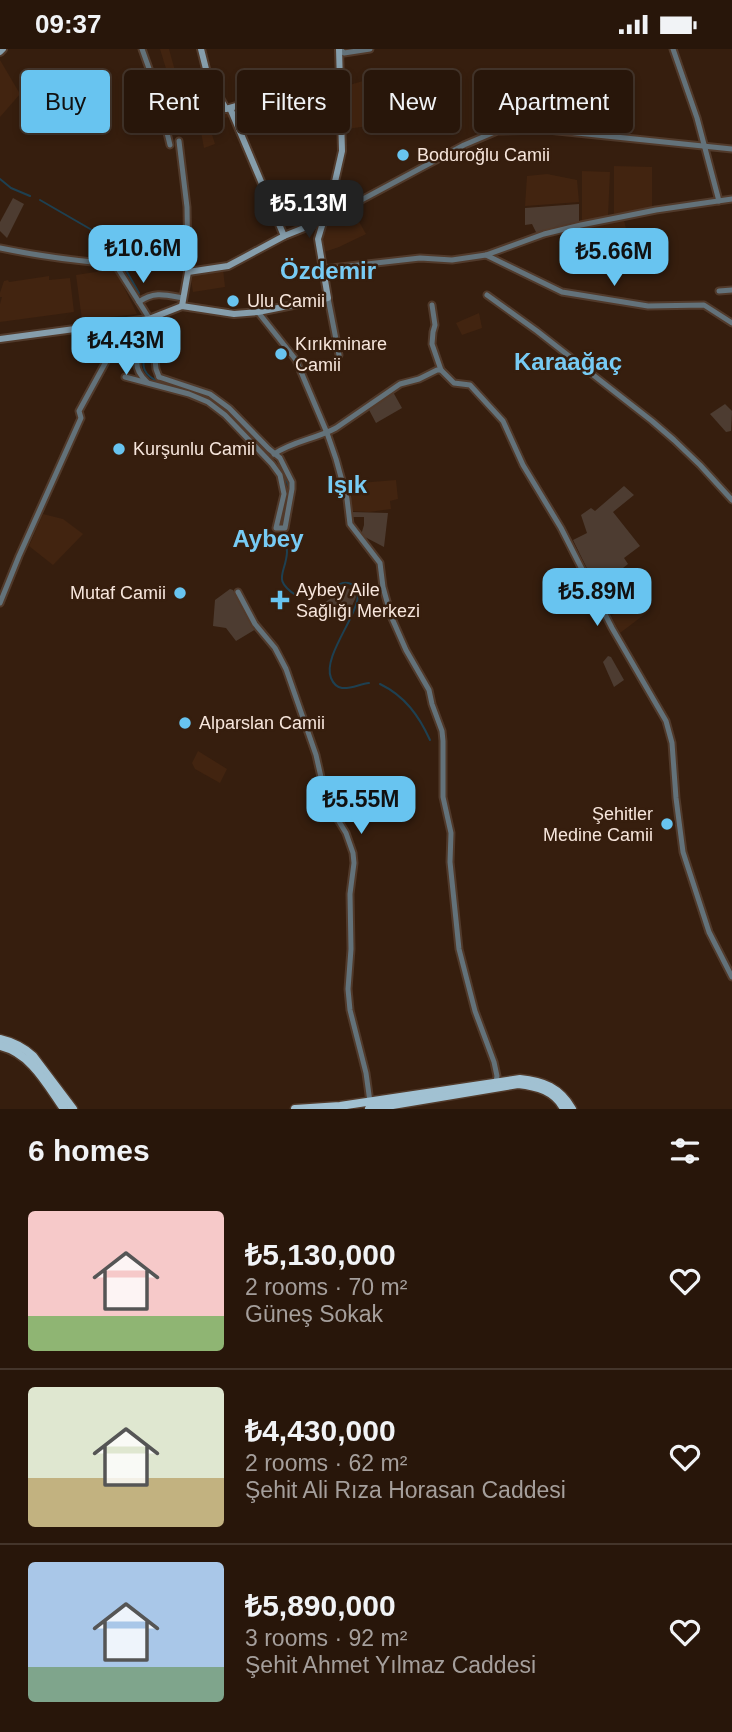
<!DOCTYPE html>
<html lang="en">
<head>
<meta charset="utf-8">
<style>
  :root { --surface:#28160a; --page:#342318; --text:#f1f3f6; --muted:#a59f9c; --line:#44352b; --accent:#68c4f0 }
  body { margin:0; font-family:Arial,sans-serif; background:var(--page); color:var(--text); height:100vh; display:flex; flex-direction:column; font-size:26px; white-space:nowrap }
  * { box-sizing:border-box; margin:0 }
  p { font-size:23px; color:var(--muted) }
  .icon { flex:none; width:38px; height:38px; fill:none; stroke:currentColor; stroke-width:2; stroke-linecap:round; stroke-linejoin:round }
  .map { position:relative; height:1060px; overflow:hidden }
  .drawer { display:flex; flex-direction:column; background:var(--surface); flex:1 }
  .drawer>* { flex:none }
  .guide { position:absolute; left:21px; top:21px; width:691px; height:63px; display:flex; gap:14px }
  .price { position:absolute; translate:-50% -60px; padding:0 16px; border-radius:14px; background:var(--accent); color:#111; font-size:23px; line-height:46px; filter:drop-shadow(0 2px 4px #0008) }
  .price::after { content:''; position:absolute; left:50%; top:42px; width:21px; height:16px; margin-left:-10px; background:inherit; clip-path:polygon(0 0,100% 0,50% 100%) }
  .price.active { background:#222; color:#fff }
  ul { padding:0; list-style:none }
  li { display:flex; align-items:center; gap:21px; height:175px; padding:0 28px }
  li+li { border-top:2px solid var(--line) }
  li span { display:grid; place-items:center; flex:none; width:196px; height:140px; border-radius:7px; color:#555 }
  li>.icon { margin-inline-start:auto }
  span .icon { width:84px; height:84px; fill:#fffc; stroke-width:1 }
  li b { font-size:30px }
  h2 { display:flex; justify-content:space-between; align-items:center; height:84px; padding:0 28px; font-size:30px }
  .tag { padding:0 24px; border-radius:7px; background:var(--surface); box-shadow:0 4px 10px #0003,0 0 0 2px var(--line); font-size:24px; line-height:63px }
  .tag.active { background:var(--accent); color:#111 }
  .status { display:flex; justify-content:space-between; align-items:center; height:49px; padding:0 35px; background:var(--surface); direction:ltr }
  .status svg { height:19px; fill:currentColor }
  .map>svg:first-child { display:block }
</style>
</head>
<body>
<div class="status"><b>09:37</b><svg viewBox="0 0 49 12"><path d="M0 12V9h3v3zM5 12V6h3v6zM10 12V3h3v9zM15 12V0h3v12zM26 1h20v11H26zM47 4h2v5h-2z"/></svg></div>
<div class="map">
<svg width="732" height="1060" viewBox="0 0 732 1060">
  <rect width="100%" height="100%" fill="#361e0e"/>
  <g fill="#422410">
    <polygon points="160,0 169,0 177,29 164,34 161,27 169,24 167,23"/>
    <polygon points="0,11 20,45 0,68"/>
    <polygon points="363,32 369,77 346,80 346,37"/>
    <polygon points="228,62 229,68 224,69 221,73 217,75 218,79 211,82 215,95 204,99 199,72"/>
    <polygon points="614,117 652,118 652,158 614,165"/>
    <polygon points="582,122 610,123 608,167 582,172"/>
    <polygon points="547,125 577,131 579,153 525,157 527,127"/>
    <polygon points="352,160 366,185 339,198 324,203 322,187 328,172"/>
    <polygon points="624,171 634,214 581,209 575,182"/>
    <polygon points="115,220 137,265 82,271 76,226"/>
    <polygon points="223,220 225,238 193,243 190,225"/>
    <polygon points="49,227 49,231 70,229 74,263 0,273 0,255 2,248 0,248 0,244 4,232 8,231 9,233"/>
    <polygon points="479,264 482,279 462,286 456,274"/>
    <polygon points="396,431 398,450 390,452 391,460 369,463 352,462 349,445 361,440 359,434"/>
    <polygon points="43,465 63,470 83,485 53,516 29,497"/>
    <polygon points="641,548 649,562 620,584 611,567"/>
    <polygon points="198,702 227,720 220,734 195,720 192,714"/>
  </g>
  <g fill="#4d3c31">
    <polygon points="13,149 24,155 7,189 0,182 0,173"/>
    <polygon points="579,155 579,173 537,185 532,175 525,176 525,159"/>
    <polygon points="393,343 402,359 376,374 368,359"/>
    <polygon points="725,355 732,362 731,382 726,383 710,365"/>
    <polygon points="624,437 634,446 613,463 640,497 624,509 628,515 623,519 637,541 607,560 573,491 587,484 581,466 591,459 595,462"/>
    <polygon points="352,463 388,464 384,498 361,486 364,476 364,468 353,468"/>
    <polygon points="586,535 594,550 572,564 561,552"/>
    <polygon points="343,538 353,541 356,548 345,572 321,556 337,545"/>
    <polygon points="230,540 233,541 256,580 236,592 226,579 213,577 215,551"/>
    <polygon points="608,607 611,608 624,631 614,638 603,613"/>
  </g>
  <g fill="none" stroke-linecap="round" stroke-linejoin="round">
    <g stroke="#1e4051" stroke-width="2">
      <polyline points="0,130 11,139 30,147"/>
      <polyline points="40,151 104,188"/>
      <polyline points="111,195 139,244"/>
      <path d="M150,293C144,310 137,321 155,331"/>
      <polyline points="162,334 208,348 225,360 270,406"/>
      <polyline points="279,414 289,438 281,476"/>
      <path d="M281,481C283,488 287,495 287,503C286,525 271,530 297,547"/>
      <path d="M306,549C311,548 316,548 322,546C331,542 340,530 351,535C377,547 320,603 331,629C333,634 336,638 342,639C351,640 360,635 369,634"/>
      <path d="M380,635C405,647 419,667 430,691"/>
    </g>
    <g stroke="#513a2b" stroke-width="9">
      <g id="tertiary">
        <polyline points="142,0 156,39 170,96"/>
        <polyline points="340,0 344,4 370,0"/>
        <polyline points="673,0 697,69 719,152"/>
        <polyline points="179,92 187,158 188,223"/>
        <polyline points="324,171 464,96 497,82 548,81 732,100"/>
        <path d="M0,199C38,207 76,212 115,215L151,272L156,320L159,328"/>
        <polyline points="486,206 562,243 648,257 704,256 732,274"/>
        <polyline points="323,220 420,209 452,211 486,206 544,185 581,176 656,161 732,150"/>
        <polyline points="719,242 732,241"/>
        <polyline points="487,246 537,282 652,372 674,391 700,416 732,451"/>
        <polyline points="328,249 339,306"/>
        <path d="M139,253C154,242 166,246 183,249"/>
        <polyline points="432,256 435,276 433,283 432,295 441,321 454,334 470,336 503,372 523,416 561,479 612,579 666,672 672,694 676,749 683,803 709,883 732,928"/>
        <polyline points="258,263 296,311 327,384 336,410 347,450 350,475 380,514 383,538 391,567 406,601 429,641 432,655 442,682 443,692 443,748 451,784 450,813 459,900 475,962 494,1013 497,1027 496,1033"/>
        <path d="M143,271C162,288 118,307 147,333"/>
        <polyline points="125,328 189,345 208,353 225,366 272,415 280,426 284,445 276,479 285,479 292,440 292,433 280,409 269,400 229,359 210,345 159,328"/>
        <path d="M274,405C293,392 316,390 336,379L400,335L419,330L437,321H441"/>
        <polyline points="238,543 255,575 275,599 286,620 316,706 323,737 332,761 346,784 353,804 354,814 350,845 351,900 348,940 350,961 366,1024 370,1053"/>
        <polyline points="0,554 19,507 81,369 79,362 120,287"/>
      </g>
    </g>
    <g stroke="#513a2b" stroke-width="10">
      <g id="secondary">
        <polyline points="201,0 208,28 226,60 247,54 292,49 339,35"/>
        <polyline points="0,3 3,0"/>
        <polyline points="230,59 284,187"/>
        <polyline points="182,257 188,223 228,217 284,187 324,171"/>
        <polyline points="0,290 149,270 182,257 234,265 258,263 328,249 318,190 334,137 342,102 339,0"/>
      </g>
    </g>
    <g stroke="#513a2b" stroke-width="11">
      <g id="primary">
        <path d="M0,990C13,993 23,998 33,1007L73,1060"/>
        <path d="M0,997C31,1004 47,1036 64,1060"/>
        <path d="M295,1060L340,1057L520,1030C543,1032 560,1039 572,1060"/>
        <path d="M369,1060L518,1035C537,1037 555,1042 564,1060"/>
      </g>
    </g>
    <use href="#tertiary" stroke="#63727a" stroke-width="5"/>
    <use href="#secondary" stroke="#869eac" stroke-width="6"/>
    <use href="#primary" stroke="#a1c1d2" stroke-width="8"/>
  </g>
  <g fill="#68c4f0" stroke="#361e0e" stroke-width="2.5">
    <circle cx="403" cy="106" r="7"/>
    <circle cx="233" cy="252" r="7"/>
    <circle cx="281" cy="305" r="7"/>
    <circle cx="119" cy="400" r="7"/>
    <circle cx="180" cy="544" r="7"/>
    <path d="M276.5 540.5h7v7h7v7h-7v7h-7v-7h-7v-7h7z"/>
    <circle cx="185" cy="674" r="7"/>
    <circle cx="667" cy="775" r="7"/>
  </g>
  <g text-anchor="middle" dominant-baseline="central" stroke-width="5" stroke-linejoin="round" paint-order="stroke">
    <g font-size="18" fill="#f7e6dc" stroke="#361e0e" text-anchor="start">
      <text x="417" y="106">Boduroğlu Camii</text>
      <text x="247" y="252">Ulu Camii</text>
      <text x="295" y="295">Kırıkminare<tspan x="295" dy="21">Camii</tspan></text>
      <text x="133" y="400">Kurşunlu Camii</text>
      <text x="296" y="541">Aybey Aile<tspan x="296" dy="21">Sağlığı Merkezi</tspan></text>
      <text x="166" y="544" text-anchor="end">Mutaf Camii</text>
      <text x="199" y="674">Alparslan Camii</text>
      <text x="653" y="765" text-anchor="end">Şehitler<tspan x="653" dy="21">Medine Camii</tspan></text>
    </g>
    <g font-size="24" font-weight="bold" fill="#77cbf4" stroke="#361e0e">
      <text x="328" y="221">Özdemir</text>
      <text x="568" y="312">Karaağaç</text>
      <text x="347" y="435">Işık</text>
      <text x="268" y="489">Aybey</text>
    </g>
  </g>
</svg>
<b class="price active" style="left:309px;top:191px">₺5.13M</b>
<b class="price" style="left:143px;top:236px">₺10.6M</b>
<b class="price" style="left:614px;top:239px">₺5.66M</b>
<b class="price" style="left:126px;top:328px">₺4.43M</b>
<b class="price" style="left:597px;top:579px">₺5.89M</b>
<b class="price" style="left:361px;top:787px">₺5.55M</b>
<div class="guide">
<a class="tag active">Buy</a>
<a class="tag">Rent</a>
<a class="tag">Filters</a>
<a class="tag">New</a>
<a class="tag">Apartment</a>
</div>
</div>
<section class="drawer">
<h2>6 homes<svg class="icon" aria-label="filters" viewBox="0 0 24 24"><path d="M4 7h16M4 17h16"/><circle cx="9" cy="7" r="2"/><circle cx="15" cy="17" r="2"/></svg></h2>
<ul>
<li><span style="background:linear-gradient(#f6c9c9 75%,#8fb573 0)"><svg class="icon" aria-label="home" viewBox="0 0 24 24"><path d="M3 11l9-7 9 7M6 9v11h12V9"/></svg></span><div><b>₺5,130,000</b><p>2 rooms · 70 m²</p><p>Güneş Sokak</p></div><svg class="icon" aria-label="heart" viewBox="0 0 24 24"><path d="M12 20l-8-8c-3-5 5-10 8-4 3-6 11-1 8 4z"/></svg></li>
<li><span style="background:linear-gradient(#dfe7d0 65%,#c2b280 0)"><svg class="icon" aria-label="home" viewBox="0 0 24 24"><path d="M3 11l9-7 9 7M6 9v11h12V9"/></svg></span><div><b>₺4,430,000</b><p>2 rooms · 62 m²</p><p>Şehit Ali Rıza Horasan Caddesi</p></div><svg class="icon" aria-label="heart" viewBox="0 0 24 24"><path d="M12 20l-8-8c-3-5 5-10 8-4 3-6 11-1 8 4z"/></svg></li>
<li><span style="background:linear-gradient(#a9c7e8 75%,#7fa58c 0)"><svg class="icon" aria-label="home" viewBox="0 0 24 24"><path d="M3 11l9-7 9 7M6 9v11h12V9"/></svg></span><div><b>₺5,890,000</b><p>3 rooms · 92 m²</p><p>Şehit Ahmet Yılmaz Caddesi</p></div><svg class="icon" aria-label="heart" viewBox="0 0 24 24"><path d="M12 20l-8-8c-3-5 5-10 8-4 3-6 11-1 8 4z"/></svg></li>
</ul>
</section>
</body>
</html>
